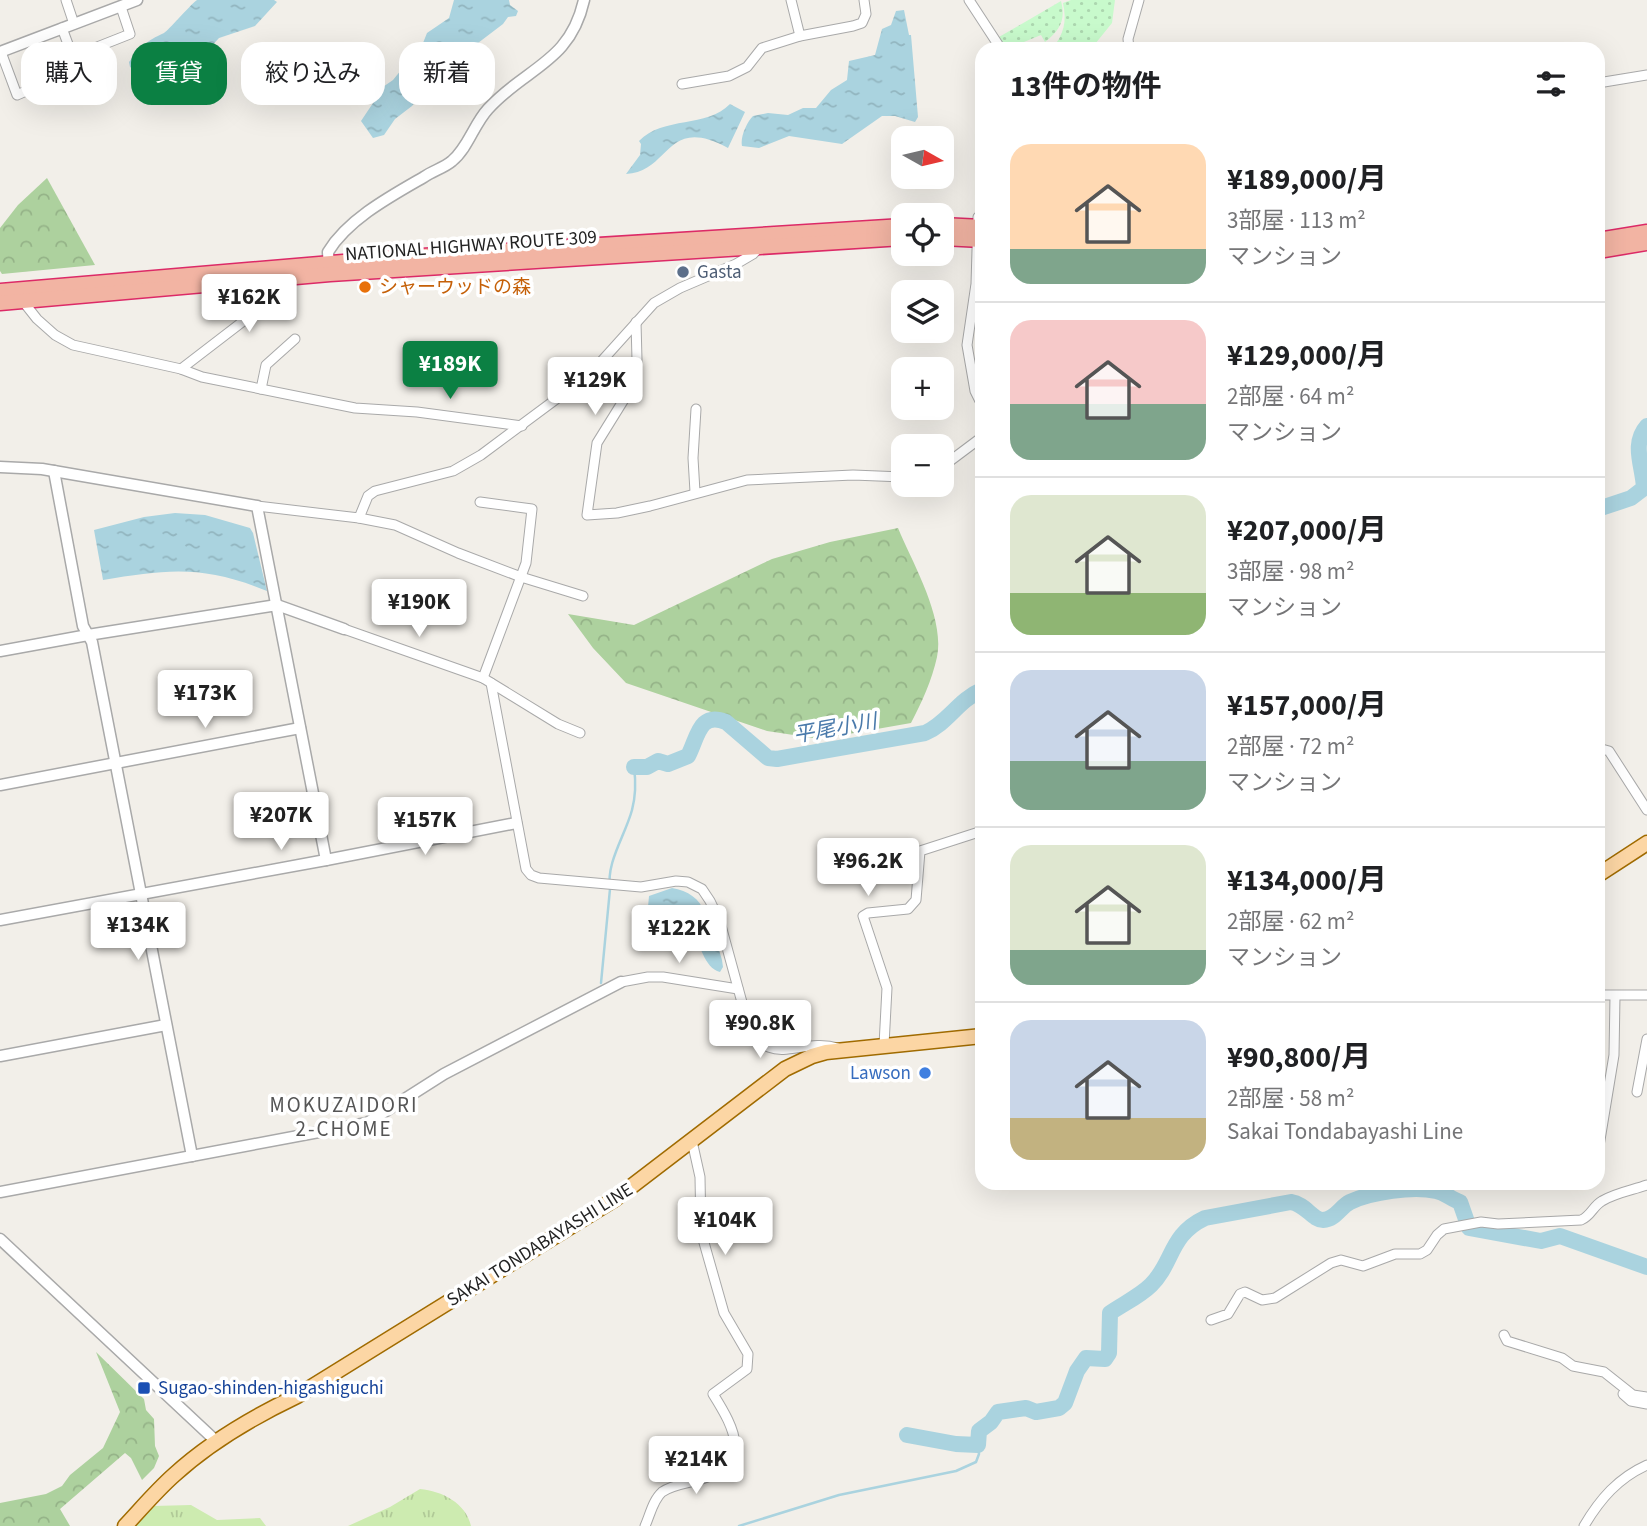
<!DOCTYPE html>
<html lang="ja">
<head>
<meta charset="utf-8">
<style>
  :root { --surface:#fff; --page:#f6f6f6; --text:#202124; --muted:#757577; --line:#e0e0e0; --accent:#0b8043 }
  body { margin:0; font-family:"Source Sans 3","Noto Sans JP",sans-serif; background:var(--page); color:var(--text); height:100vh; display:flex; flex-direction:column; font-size:26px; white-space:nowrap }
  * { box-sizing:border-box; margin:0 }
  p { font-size:23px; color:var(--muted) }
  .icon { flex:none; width:38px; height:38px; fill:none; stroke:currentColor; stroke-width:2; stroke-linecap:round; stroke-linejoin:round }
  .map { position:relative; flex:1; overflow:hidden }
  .sheet { position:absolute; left:975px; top:42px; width:630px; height:1148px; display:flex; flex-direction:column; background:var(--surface); border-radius:21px; box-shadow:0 7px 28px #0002 }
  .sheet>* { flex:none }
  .banner { position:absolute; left:21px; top:42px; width:665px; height:63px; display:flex; gap:14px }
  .needle { width:46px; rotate:98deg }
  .buttons { position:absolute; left:891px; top:126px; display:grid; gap:14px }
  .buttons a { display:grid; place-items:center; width:63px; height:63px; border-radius:14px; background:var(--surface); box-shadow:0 7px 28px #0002; font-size:35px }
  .price { position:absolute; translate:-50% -60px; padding:0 16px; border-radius:7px; background:#fff; color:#222; font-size:23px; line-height:46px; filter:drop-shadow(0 2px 4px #0008) }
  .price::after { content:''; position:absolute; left:50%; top:42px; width:21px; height:16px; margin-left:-10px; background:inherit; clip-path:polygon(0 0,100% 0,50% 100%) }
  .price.on { background:var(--accent); color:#fff }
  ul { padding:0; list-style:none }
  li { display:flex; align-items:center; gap:21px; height:175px; padding:0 35px }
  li+li { border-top:2px solid var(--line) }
  li span { display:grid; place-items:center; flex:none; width:196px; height:140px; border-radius:21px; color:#555 }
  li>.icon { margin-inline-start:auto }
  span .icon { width:84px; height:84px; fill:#fffc; stroke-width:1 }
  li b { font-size:30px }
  h2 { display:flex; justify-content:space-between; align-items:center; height:84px; padding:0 35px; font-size:30px }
  .chip { padding:0 24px; border-radius:21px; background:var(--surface); box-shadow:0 7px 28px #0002; font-size:24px; line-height:63px }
  .chip.on { background:var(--accent); color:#fff }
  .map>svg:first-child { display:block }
</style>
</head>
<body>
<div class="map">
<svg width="1647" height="1526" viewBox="0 0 1647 1526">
  <defs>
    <pattern id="grass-tufts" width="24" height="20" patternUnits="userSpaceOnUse" patternTransform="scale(1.75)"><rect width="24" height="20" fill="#cdebb0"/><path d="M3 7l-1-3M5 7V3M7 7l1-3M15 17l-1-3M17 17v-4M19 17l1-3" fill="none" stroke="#b0c997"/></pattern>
    <pattern id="forest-crowns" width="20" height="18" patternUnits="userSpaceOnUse" patternTransform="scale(1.75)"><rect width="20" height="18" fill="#add19e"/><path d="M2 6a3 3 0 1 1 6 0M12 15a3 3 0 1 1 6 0" fill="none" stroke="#95b388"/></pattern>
    <pattern id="park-dots" width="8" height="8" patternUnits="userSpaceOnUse" patternTransform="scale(1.75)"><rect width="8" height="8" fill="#c8facc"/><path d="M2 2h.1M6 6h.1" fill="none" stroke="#acd6af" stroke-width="1.8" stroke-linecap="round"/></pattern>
    <pattern id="water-ripples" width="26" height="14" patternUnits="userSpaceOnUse" patternTransform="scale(1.75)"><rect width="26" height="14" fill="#aad3df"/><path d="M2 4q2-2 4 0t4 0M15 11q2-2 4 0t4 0" fill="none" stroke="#92b5bf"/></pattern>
  </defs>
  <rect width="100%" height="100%" fill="#f2efe9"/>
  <g fill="url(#grass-tufts)">
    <path d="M420,1489C442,1491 466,1503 471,1526H348L390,1507Z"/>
    <polygon points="191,1505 217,1520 260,1518 266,1526 134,1526 153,1506"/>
  </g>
  <g fill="url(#forest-crowns)">
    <polygon points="47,178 95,265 2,274 0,271 0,228 18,205"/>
    <path d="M898,528C913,564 945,618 937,657C932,680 922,702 911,723L820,739L767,731L626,683L593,648L568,614L634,625L772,559L830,542Z"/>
    <polygon points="1264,1183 1325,1183 1321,1185 1282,1188"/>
    <polygon points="96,1352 144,1399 146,1410 154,1419 155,1446 159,1456 154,1468 142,1480 131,1458 125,1453 60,1509 70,1526 0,1526 0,1503 46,1494 62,1486 70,1475 103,1448 120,1412"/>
  </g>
  <g fill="url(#park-dots)">
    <path d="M1071,0H1115L1112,23L1091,49H1052C1064,34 1067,22 1063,3Z"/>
    <path d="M1061,1C1066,20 1060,30 1045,42L1041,35L1007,49L999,37Z"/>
  </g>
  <g fill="url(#water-ripples)">
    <path d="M197,0H274L277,2L255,26L219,38L184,76C170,81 143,75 130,67L129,62C142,46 146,41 164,33C168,31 189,6 197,0Z"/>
    <polygon points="454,0 509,0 510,5 518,11 516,16 508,17 503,24 478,43 449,57 440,66 431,83 412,106 395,119 384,135 373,138 361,121 375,100 377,91 393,80 423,43 427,33 449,18"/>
    <path d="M904,10L909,35H911L918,117L915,122L895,116H882L842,144L789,136L759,148L742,146C740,137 747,122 753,116L768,113L788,115L803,108H816L831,90L847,80L849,61L875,55L882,29L891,25L896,11Z"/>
    <path d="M730,104L745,112L728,148C665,114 671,172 626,174L640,155L641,144L639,141C663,116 707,128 730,104Z"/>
    <path d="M175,513L205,515L250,528L253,533L267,591C204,565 168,569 103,580L94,530L144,517Z"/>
    <path d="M672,888C688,891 700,898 705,914L696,918L672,912L665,919L663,931L646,929L649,896Z"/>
    <path d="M710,920L722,960L723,967L720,972C704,968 699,942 693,928Z"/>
  </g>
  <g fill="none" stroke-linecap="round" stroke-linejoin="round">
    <g stroke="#aad3df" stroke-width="2.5">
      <path d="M601,983L610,889C606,862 625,836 632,810C636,795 636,782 634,767"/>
      <polyline points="739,1526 839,1495 956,1471 976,1462 979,1454 978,1445"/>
    </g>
    <g stroke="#aad3df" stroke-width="16">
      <path d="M1598,509L1631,498L1644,488C1643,466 1631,444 1647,426"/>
      <path d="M634,767H647L658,761L668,764L688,756C698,737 699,711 726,722L768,758L777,759L925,733C948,723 958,700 982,690"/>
      <polyline points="1469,1228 1541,1241 1560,1236 1647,1267"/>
      <path d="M907,1435L956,1444L978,1445L979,1431L991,1422L998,1412L1026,1408L1036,1412L1059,1408L1065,1403L1077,1371L1086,1358L1105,1359L1109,1353L1110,1313C1123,1304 1140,1296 1151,1285C1174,1262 1169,1235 1205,1218L1291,1202C1305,1204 1313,1220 1323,1220C1336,1219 1340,1207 1350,1202C1371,1192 1413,1186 1436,1191C1444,1192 1451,1199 1460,1202L1467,1222"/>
    </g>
    <g stroke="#a9a9a9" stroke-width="11">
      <g id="minor">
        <polyline points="66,0 74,24"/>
        <polyline points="791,0 800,36"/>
        <polyline points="969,0 1001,49"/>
        <polyline points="62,28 75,63"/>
        <polyline points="1129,49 1128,39 1139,0"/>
        <polyline points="1,52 17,95 63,75 92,49 130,34 121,7"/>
        <polyline points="1598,83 1647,75"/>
        <polyline points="682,84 729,76 747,67 762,48 800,36 853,26 862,23 866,14 864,0"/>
        <polyline points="982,217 978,217 976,284 967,345 975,391 982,405"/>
        <polyline points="22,300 37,319 55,335 73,345 181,369 202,377 355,408 417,412 522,426"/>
        <polyline points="636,322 637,360 634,376 628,393 597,443 587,515 617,513 650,506 747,480 853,475 903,477"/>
        <polyline points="181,369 267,303 273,293 272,279"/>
        <polyline points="261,389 266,365 295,339"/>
        <polyline points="942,467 982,437"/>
        <polyline points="695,492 693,458 696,409"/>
        <polyline points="480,502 532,509 526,563 483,678"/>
        <polyline points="257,506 359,518 395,525 458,553 521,577 583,596"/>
        <polyline points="359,518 368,496 375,491 453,471 481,455 590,374 654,303 680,288 736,264 753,254 759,248"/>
        <polyline points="344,629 483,678 558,724 580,733"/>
        <path d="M491,683L526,869L531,875L539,878L641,887L676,881L688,882L702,889L710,901L720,922L746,1017C767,1074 798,1036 838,1048"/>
        <polyline points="1598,748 1609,751 1647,810"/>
        <polyline points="621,982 648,977 663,977 738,989"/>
        <polyline points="1598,995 1647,995"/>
        <polyline points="884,1045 887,988 863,916 868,913 908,909 916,900 920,851 982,831"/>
        <polyline points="1637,1092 1647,1039"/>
        <polyline points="1598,1152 1614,1055 1615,996"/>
        <path d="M1211,1320L1228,1314L1240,1294L1245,1292L1262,1300L1275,1298L1331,1263L1341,1260L1363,1266L1395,1254H1420L1427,1250L1437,1235L1444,1229L1481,1222L1498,1224L1581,1220C1591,1216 1593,1206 1602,1201C1615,1193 1633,1190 1647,1185"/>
        <polyline points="1504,1335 1507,1341 1562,1358 1573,1366 1604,1372 1633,1395 1647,1397"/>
        <polyline points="1623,1394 1631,1401 1647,1404"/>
        <path d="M645,1526C650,1515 653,1500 662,1492C672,1485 688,1483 699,1480C754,1464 735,1429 713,1394L747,1369L748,1354L724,1313L701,1232L700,1177L692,1141"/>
        <path d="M1584,1526C1600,1499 1618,1478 1647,1465"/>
      </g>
    </g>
    <g stroke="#a9a9a9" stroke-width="13">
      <g id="tertiary">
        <polyline points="0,52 137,0"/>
        <path d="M329,269L328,252C348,219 391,196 424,177C432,171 444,168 452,161C468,148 474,124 488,109C526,67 570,63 584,0"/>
        <polyline points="0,467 42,469 257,506 326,860 0,920"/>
        <polyline points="54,471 83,626 92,642 192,1156"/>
        <polyline points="0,651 88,635 277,605 344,629"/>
        <polyline points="0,785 300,728"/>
        <polyline points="326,860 516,823"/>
        <polyline points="0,1056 166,1025"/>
        <polyline points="0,1192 367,1123 444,1074 621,982"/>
        <polyline points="0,1239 217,1442"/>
      </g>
    </g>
    <g stroke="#a06b00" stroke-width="17">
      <g id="primary">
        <polyline points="1598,875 1647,843"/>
        <path d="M125,1526C141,1509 156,1491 174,1475C210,1442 253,1417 297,1396L615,1199L785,1069L812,1056L826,1052L982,1036"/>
      </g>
    </g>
    <g stroke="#dc2a67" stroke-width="17">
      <g id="trunk">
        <polyline points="942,225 982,227"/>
        <polyline points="942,238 982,240"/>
        <polyline points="1598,240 1647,232"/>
        <polyline points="1598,251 1647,243"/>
        <polyline points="0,291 390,258 903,226"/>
        <polyline points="0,303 330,274 903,238"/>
      </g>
    </g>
    <use href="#minor" stroke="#fff" stroke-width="9"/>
    <use href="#tertiary" stroke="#fff" stroke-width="10"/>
    <use href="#primary" stroke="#fcd6a4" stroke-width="14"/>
    <use href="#trunk" stroke="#f2b4a3" stroke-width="14"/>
  </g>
  <circle fill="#5c6f8a" stroke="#fff" stroke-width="2.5" cx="683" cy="272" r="7"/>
  <circle fill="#e8710a" stroke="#fff" stroke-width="2.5" cx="365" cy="287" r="7"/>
  <circle fill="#3f7fe0" stroke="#fff" stroke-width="2.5" cx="925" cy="1073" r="7"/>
  <rect fill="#1a4fb4" stroke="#fff" stroke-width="2.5" x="137" y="1381" width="14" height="14" rx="3.5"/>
  <g text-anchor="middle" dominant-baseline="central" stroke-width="7" stroke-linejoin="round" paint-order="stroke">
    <g font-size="19" fill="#222" stroke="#fff">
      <text transform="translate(471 246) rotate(-4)">NATIONAL HIGHWAY ROUTE 309</text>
      <text transform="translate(540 1245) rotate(-32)">SAKAI TONDABAYASHI LINE</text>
    </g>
    <g font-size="19" fill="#4e5e75" stroke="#fff" text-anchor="start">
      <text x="697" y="272">Gasta</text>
    </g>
    <g font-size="19" fill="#c56008" stroke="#fff" text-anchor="start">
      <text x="379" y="287">シャーウッドの森</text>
    </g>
    <g font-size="19" fill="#366cbe" stroke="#fff" text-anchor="end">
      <text x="911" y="1073">Lawson</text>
    </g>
    <g font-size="19" fill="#164399" stroke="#fff" text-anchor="start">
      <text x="158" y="1388">Sugao-shinden-higashiguchi</text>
    </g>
    <g font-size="21" font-style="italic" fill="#4a7aab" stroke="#fff">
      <text transform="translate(835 728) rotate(-10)">平尾小川</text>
    </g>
    <g font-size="21" letter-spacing="2" fill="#555" stroke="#fff">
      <text x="344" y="1105">MOKUZAIDORI<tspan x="344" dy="24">2-CHOME</tspan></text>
    </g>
  </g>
</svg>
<div class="buttons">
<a><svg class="needle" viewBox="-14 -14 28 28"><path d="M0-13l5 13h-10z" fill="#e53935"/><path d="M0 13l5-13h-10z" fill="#757577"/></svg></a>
<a><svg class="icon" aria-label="locate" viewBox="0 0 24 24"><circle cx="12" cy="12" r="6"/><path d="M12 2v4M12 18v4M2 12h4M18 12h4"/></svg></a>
<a><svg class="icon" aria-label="layers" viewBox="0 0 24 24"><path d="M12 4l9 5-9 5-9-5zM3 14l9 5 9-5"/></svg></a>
<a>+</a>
<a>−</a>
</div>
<b class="price" style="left:249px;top:334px">¥162K</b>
<b class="price on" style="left:450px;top:401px">¥189K</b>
<b class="price" style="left:595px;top:417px">¥129K</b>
<b class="price" style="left:419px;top:639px">¥190K</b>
<b class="price" style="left:205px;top:730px">¥173K</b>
<b class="price" style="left:281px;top:852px">¥207K</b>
<b class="price" style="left:425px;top:857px">¥157K</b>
<b class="price" style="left:868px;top:898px">¥96.2K</b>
<b class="price" style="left:138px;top:962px">¥134K</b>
<b class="price" style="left:679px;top:965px">¥122K</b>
<b class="price" style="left:760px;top:1060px">¥90.8K</b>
<b class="price" style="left:725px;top:1257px">¥104K</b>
<b class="price" style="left:696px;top:1496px">¥214K</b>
<div class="banner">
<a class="chip">購入</a>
<a class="chip on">賃貸</a>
<a class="chip">絞り込み</a>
<a class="chip">新着</a>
</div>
<section class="sheet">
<h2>13件の物件<svg class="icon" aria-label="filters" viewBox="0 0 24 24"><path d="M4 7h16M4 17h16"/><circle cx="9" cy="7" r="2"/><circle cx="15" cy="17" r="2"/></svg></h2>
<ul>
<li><span style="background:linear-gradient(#ffd9b3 75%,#7fa58c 0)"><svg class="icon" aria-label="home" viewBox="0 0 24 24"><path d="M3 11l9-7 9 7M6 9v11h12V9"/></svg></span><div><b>¥189,000/月</b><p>3部屋 · 113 m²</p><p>マンション</p></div></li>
<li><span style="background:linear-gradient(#f6c9c9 60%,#7fa58c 0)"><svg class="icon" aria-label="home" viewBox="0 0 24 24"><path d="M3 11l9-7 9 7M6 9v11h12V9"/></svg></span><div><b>¥129,000/月</b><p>2部屋 · 64 m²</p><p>マンション</p></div></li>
<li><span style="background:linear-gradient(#dfe7d0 70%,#8fb573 0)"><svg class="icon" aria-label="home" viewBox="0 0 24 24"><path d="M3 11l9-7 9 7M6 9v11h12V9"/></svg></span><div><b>¥207,000/月</b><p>3部屋 · 98 m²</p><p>マンション</p></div></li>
<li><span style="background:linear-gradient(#c9d6e8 65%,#7fa58c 0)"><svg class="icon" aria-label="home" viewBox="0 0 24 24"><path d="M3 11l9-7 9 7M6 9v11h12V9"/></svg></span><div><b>¥157,000/月</b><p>2部屋 · 72 m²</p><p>マンション</p></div></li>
<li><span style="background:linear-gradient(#dfe7d0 75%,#7fa58c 0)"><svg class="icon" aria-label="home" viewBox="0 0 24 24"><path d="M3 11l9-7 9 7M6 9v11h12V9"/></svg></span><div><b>¥134,000/月</b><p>2部屋 · 62 m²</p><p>マンション</p></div></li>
<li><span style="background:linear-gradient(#c9d6e8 70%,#c2b280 0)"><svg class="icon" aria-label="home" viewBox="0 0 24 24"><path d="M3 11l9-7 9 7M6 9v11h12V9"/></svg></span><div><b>¥90,800/月</b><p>2部屋 · 58 m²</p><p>Sakai Tondabayashi Line</p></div></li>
</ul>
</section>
</div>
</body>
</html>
